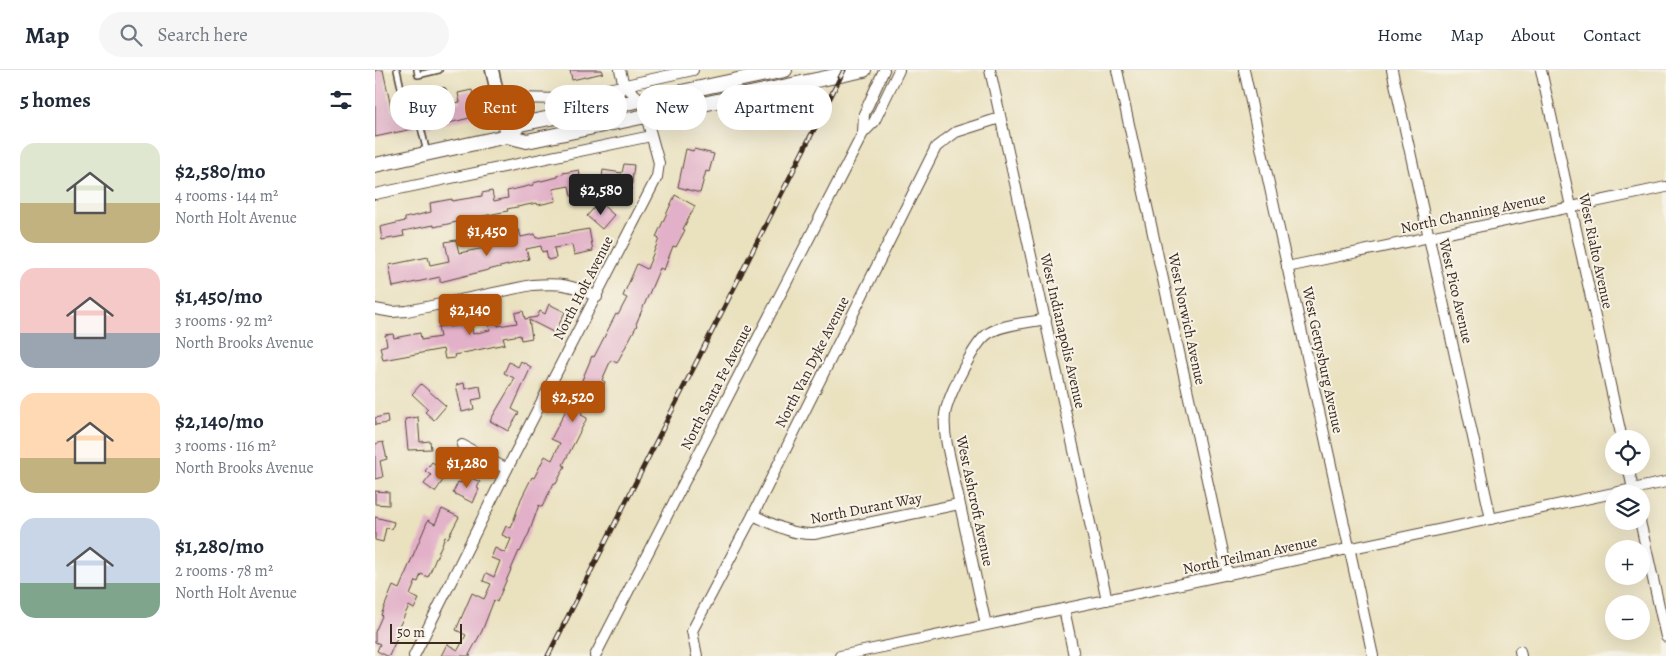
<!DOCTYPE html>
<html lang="en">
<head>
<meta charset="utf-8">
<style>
  :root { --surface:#fff; --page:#f6f6f7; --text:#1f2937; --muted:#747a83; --line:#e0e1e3; --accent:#b45309 }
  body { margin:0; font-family:Alegreya,serif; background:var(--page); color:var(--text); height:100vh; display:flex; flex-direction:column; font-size:19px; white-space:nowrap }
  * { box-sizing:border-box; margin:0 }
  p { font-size:16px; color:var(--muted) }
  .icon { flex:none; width:28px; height:28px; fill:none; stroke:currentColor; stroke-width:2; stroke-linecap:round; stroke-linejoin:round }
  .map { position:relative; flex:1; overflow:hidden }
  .panel { display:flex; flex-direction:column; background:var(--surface); width:375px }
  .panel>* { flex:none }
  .hud { position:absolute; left:15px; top:15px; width:475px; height:45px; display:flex; gap:10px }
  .fabs { position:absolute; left:1230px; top:360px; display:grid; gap:10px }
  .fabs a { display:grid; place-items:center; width:45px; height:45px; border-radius:50%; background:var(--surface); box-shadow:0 5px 20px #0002; font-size:25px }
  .scale { position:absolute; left:15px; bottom:12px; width:72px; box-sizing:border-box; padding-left:5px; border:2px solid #3b2a1e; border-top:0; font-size:14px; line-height:18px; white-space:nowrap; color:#3b2a1e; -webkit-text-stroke:4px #f7f3e8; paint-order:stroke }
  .price { position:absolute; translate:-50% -42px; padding:0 11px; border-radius:5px; background:var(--accent); color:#fff; font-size:16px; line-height:32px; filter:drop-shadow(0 1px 2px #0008) }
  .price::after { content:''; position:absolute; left:50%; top:30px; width:15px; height:11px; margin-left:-8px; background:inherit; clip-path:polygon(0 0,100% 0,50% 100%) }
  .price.selected { background:#222; color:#fff }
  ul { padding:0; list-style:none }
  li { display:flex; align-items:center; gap:15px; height:125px; padding:0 20px }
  li span { display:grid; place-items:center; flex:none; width:140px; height:100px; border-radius:15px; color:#555 }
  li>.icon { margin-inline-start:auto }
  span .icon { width:60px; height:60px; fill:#fffc; stroke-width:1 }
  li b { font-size:21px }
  h2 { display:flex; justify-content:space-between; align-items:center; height:60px; padding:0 20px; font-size:21px }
  .tag { padding:0 18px; border-radius:22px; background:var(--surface); box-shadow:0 5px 20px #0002; font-size:18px; line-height:45px }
  .tag.selected { background:var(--accent); color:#fff }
  header { display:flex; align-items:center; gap:30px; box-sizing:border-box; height:70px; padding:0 25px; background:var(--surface); border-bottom:1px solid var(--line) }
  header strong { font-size:24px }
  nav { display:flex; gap:28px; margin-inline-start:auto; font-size:18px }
  .search { width:350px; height:45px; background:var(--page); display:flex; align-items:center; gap:12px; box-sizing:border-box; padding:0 18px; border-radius:28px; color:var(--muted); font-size:19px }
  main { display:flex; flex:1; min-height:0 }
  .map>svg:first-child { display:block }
</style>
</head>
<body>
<header>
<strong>Map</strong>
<div class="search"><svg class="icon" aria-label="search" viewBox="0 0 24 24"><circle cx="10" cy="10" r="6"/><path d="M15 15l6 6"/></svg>Search here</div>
<nav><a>Home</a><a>Map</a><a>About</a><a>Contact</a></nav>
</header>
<main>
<section class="panel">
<h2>5 homes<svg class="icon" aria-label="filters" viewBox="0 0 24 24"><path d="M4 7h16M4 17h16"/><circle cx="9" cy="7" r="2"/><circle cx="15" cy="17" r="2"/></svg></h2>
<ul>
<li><span style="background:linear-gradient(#dfe7d0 60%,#c2b280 0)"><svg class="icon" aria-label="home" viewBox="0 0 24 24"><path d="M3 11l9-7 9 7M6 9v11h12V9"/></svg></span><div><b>$2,580/mo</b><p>4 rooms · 144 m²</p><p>North Holt Avenue</p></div></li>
<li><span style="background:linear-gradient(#f6c9c9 65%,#9aa5b1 0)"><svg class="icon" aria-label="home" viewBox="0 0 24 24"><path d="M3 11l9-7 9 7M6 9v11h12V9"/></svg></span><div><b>$1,450/mo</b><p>3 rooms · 92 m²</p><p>North Brooks Avenue</p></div></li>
<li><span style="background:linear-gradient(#ffd9b3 65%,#c2b280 0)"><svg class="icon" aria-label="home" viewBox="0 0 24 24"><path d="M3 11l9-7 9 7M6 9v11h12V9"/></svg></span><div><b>$2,140/mo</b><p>3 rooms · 116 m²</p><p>North Brooks Avenue</p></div></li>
<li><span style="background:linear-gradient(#c9d6e8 65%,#7fa58c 0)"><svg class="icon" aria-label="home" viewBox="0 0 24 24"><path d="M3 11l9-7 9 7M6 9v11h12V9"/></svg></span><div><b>$1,280/mo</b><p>2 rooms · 78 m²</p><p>North Holt Avenue</p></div></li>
</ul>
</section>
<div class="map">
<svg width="1291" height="586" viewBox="0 0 1291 586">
  <rect width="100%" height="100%" fill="#f7f3e8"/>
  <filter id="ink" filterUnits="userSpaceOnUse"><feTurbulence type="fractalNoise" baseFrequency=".02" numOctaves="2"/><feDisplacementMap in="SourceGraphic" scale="10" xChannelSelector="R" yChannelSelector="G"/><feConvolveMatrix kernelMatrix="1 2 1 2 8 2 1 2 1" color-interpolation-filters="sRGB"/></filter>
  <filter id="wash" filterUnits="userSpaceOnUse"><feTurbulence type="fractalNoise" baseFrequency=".0096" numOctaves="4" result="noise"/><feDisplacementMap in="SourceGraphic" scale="20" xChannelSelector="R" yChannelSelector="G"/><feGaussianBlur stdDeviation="1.12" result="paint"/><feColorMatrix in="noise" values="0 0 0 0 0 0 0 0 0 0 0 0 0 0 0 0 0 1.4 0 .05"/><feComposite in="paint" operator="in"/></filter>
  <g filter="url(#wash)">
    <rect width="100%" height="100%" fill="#eae1bf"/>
    <g id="blocks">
      <g fill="#e2b0c8">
        <polygon points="0,0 8,0 17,42 35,39 36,43 38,42 42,58 0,67"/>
        <polygon points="195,0 227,0 228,3 197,10"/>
        <polygon points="97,20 103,46 53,58 53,56 50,57 46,40 85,32 83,23"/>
        <polygon points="311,79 318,81 319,79 339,84 334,102 331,101 325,123 303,117"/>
        <polygon points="249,94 259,95 256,120 252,120 248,132 233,127 237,118 226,116 228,100 247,103"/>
        <polygon points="204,100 206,113 203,113 207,116 208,124 196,126 194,116 178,119 181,131 163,135 162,133 132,139 133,141 103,147 104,150 91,152 91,150 59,157 59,155 28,161 29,166 7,170 5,157 30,151 30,148 56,142 55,133 77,129 77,131 107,126 107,123 117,121 119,131 133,128 132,121 158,115 158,113 183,107 183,105 188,104 188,103"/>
        <polygon points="300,125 320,136 308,159 310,160 301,177 298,176 289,200 285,198 261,254 262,255 242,293 236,290 227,310 230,312 220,336 211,332 206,345 212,348 188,395 190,396 181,414 179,413 167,437 164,435 154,463 145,482 144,481 122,532 119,530 107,561 94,585 96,586 66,586 72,574 83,580 91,565 81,560 97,523 109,529 116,514 108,511 111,503 119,507 125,491 116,488 120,478 130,483 136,469 127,465 131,456 136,458 146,429 157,407 159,408 170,386 177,390 185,373 176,369 192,338 195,339 217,286 219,287 241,244 243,245 252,228 248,226 262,194 272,199 284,169 281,167"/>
        <polygon points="224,132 239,145 227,159 212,146"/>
        <polygon points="214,159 218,181 199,185 197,175 179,178 181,188 173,190 171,181 167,182 166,176 151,179 154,189 137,194 65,212 65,207 18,217 14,195 53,187 55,195 74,191 70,172 81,170 84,183 115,177 113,171 121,169 122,175 138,171 136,162 144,160 146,167 160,164 161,168"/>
        <polygon points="174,234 190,242 180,263 154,250 157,268 146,270 145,265 128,268 130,274 79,285 80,288 70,289 68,279 8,290 5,277 12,275 10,265 18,264 19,268 45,263 46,270 65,267 63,257 74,255 74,257 96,253 98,264 115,260 113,250 121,248 123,256 142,253 140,243 148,241 150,249 162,247 165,241 170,244"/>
        <polygon points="146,291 156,297 137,339 144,343 133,361 115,351 138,312 139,308 129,303 134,292 143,297"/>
        <polygon points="89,313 90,319 105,316 107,328 97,330 99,339 87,342 81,315"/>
        <polygon points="46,314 71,336 59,350 50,342 53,339 37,324"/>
        <polygon points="12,345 13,353 0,355 0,348"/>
        <polygon points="43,347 45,372 55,371 56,379 33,380 30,349"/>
        <polygon points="8,372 12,389 5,391 8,407 0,409 0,374"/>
        <polygon points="57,392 73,403 60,422 49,414 56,405 50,401"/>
        <polygon points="90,405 105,412 102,418 104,419 98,433 78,423 83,412 86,413"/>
        <polygon points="0,421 14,422 14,435 0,434"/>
        <polygon points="67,439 84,447 73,468 70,467 53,507 46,504 43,512 41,511 35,525 44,529 39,539 34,536 19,567 22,568 14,586 12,586 2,581 5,574 0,572 0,562 7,546 6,545 18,516 24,519 53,450 60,454"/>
        <polygon points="0,447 19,452 17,459 11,458 8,472 0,470"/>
      </g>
    </g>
  </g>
  <g filter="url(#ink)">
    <use href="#blocks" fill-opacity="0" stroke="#554536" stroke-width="1"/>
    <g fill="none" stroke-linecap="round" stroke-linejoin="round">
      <g stroke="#554536" stroke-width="8">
        <g id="service">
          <polyline points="22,0 29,31 39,28"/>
          <polyline points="42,0 43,5 64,0"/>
          <polyline points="52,83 39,28 68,21"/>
        </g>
      </g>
      <g stroke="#554536" stroke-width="12">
        <g id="minor">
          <polyline points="245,0 249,15 266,30"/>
          <polyline points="615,0 732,530"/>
          <polyline points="742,0 853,505"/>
          <polyline points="869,0 998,586"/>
          <polyline points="1017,0 1116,449"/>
          <polyline points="1166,0 1247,369"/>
          <polyline points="124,30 138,28 188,29 318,0"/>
          <polyline points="234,36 249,15"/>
          <polyline points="488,63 489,44 509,0"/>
          <polyline points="0,124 276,66"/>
          <polyline points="912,197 1291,117"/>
          <path d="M0,239L17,242L32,241L157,215C185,213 196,214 222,227"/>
          <polyline points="87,375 132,399"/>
          <polyline points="1253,396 1259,424"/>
          <path d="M378,445C398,454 416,465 439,464L584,434"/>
          <polyline points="1265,451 1291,567"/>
          <polyline points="689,539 699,586"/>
          <path d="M611,555L572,375C570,365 569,355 570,344C573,327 599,272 614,263C628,254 654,253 671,249"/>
          <polyline points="1145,581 1146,586"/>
          <polyline points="39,586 132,399 282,107 284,93 271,46"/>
          <polyline points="220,586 488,63 499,52 524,0"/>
          <polyline points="322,586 317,561 378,445 561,77 581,62 625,48"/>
          <polyline points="465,586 1291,412"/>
        </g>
      </g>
      <g stroke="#554536" stroke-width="15">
        <polyline id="tertiary" points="117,0 132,66"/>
      </g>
      <g stroke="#554536" stroke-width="16">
        <g id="secondary">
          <polyline points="132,66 145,54 297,24 410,0"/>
          <polyline points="0,95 132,66 152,71 489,0"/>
        </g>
      </g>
      <use href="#service" stroke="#fff" stroke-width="5"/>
      <use href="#minor" stroke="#fff" stroke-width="10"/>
      <use href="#tertiary" stroke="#fff" stroke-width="12"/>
      <use href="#secondary" stroke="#fff" stroke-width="14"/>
      <g stroke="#3b2a1e" stroke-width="5">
        <polyline id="rail" points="173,586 469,0"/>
      </g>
      <use href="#rail" stroke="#f7f3e8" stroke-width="3" stroke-dasharray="9" stroke-linecap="butt"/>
    </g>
  </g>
  <g text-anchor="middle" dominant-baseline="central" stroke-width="4" stroke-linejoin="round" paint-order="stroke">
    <g font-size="15" fill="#3b2a1e" stroke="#f7f3e8">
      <text transform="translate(1098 143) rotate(-12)">North Channing Avenue</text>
      <text transform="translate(1221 181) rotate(78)">West Rialto Avenue</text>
      <text transform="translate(208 218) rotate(-63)">North Holt Avenue</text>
      <text transform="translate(1081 221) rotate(77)">West Pico Avenue</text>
      <text transform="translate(812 249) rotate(78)">West Norwich Avenue</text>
      <text transform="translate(688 261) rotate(77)">West Indianapolis Avenue</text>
      <text transform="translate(948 290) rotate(78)">West Gettysburg Avenue</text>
      <text transform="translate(437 292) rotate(-63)">North Van Dyke Avenue</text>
      <text transform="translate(341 317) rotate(-63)">North Santa Fe Avenue</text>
      <text transform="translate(600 431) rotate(78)">West Ashcroft Avenue</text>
      <text transform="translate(491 438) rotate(-11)">North Durant Way</text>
      <text transform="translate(875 485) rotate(-12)">North Teilman Avenue</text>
    </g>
  </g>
</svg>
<div class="fabs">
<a><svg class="icon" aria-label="locate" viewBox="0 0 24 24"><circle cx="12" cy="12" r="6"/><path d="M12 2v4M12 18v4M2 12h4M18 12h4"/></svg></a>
<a><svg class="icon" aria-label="layers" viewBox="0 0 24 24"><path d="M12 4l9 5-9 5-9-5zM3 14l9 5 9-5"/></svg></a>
<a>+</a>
<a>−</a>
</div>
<div class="scale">50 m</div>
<b class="price selected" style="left:226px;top:146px">$2,580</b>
<b class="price" style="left:112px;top:187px">$1,450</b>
<b class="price" style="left:95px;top:266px">$2,140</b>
<b class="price" style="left:198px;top:353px">$2,520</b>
<b class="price" style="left:92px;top:419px">$1,280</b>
<div class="hud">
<a class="tag">Buy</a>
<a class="tag selected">Rent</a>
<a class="tag">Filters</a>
<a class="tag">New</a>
<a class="tag">Apartment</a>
</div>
</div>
</main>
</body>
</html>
